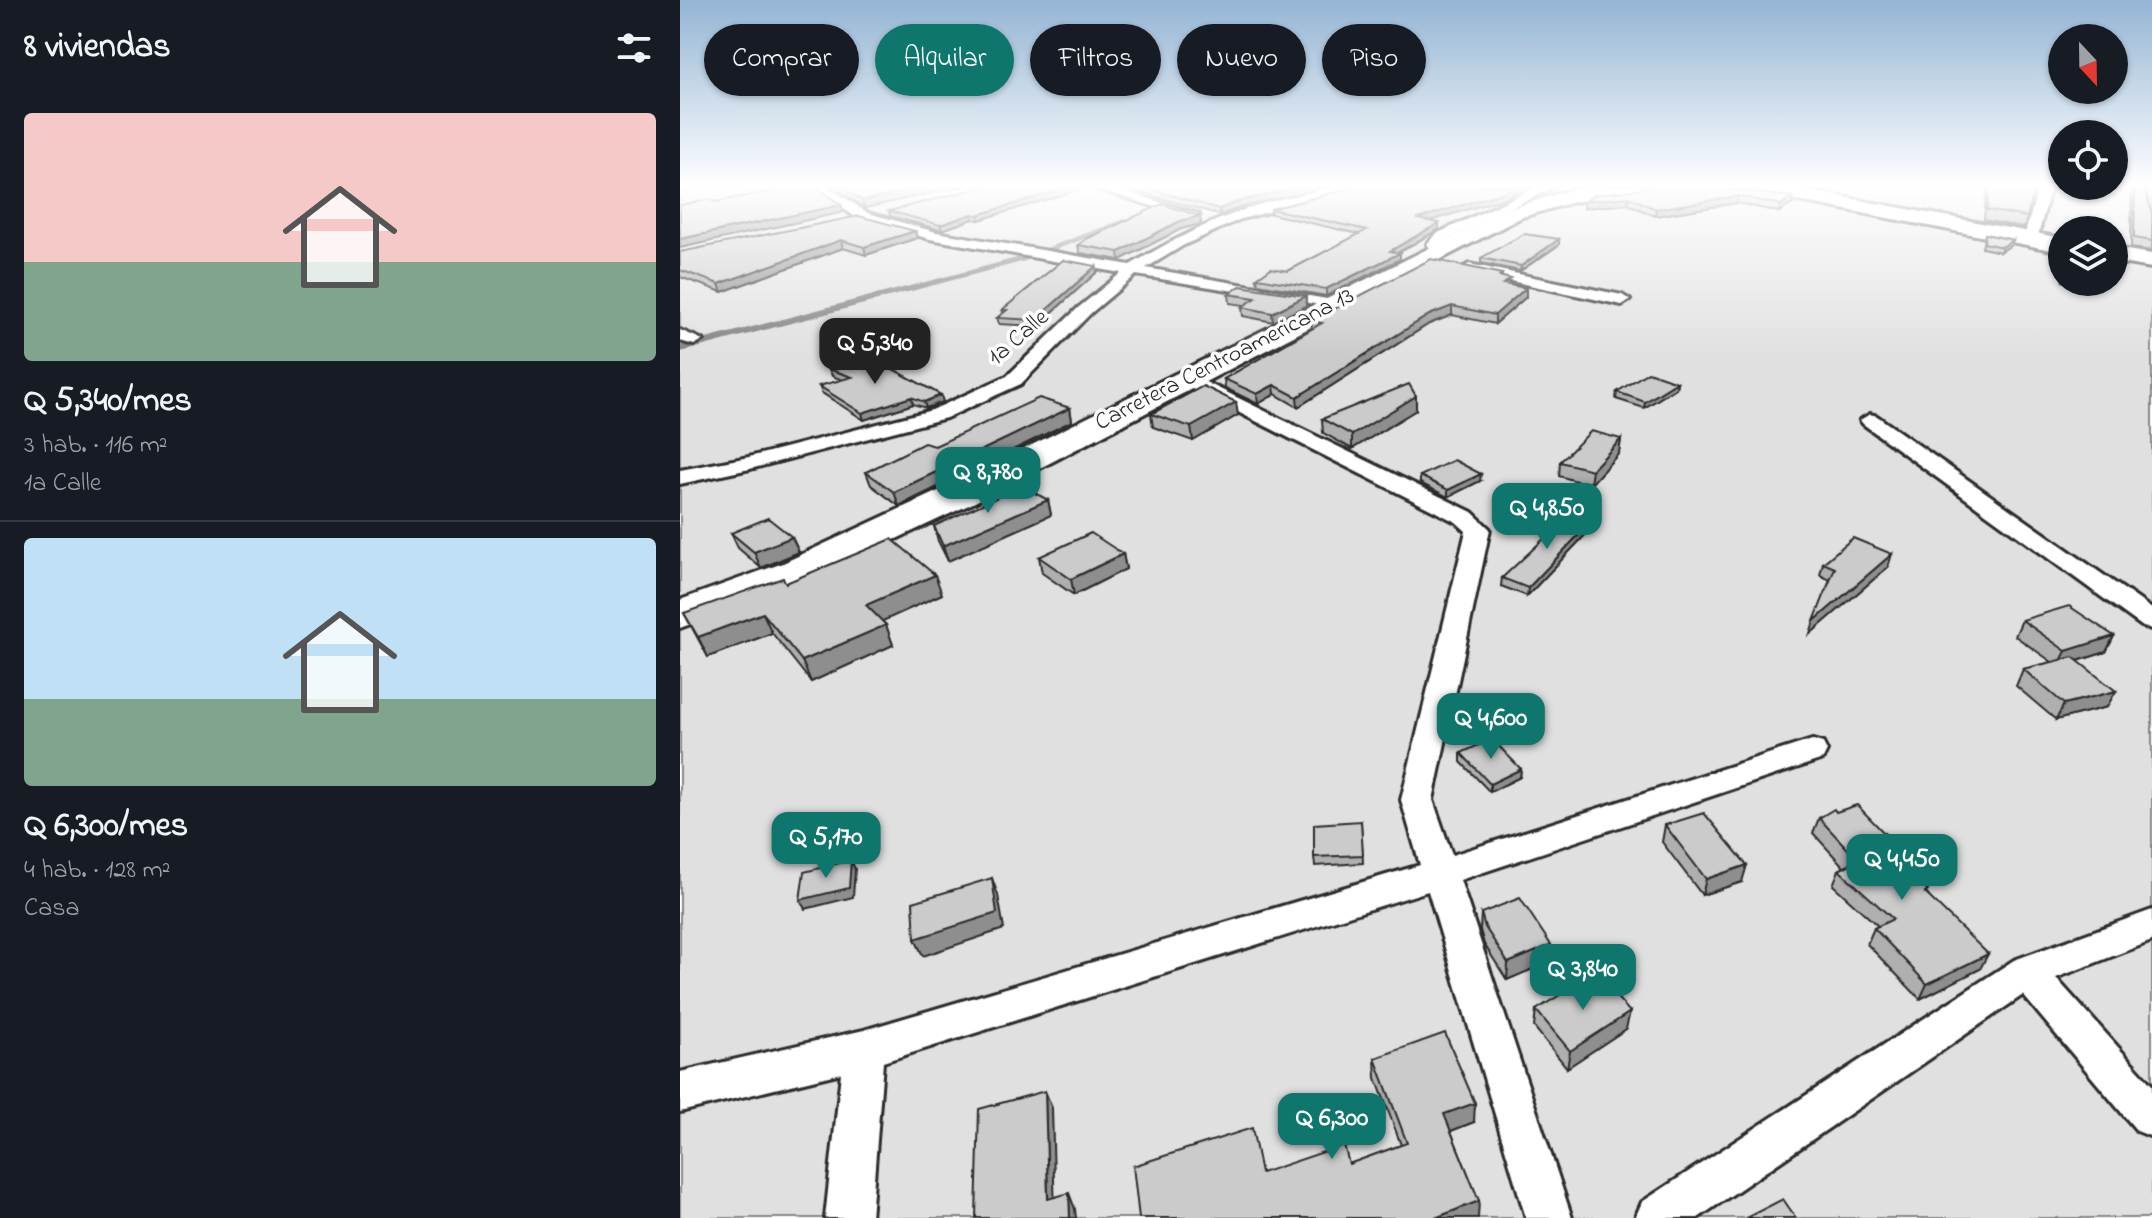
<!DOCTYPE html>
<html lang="es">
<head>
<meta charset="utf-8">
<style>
  :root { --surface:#171b24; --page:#242831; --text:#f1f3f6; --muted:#9ea1a6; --line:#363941; --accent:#0f766e }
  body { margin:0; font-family:"Indie Flower",sans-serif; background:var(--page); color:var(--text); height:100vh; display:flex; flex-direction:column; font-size:30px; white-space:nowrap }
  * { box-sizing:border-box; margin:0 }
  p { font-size:26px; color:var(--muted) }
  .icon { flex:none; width:44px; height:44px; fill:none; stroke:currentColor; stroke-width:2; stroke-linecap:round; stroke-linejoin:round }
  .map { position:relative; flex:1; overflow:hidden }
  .side { display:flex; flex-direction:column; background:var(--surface); width:680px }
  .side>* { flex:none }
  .guide { position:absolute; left:24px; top:24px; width:760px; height:72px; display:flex; gap:16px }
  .needle { width:52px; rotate:158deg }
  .buttons { position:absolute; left:1368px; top:24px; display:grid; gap:16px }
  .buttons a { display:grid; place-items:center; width:80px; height:80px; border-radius:50%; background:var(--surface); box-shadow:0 2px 6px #0004; font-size:40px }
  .price { position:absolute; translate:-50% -68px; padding:0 18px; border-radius:16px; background:var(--accent); color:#fff; font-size:26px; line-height:52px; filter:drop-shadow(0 2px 4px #0008) }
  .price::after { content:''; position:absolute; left:50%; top:48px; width:24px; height:18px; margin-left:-12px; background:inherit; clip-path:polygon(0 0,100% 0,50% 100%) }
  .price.on { background:#222; color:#fff }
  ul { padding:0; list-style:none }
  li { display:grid; align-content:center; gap:16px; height:424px; padding:0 24px }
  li+li { border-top:2px solid var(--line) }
  li span { display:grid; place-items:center; height:248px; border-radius:8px; color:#555 }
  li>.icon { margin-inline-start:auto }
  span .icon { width:144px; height:144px; fill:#fffc; stroke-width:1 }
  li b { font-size:34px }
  h2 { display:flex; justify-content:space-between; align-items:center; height:96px; padding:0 24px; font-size:34px }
  .chip { padding:0 28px; border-radius:36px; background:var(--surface); box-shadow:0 2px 6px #0004; font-size:28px; line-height:72px }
  .chip.on { background:var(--accent); color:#fff }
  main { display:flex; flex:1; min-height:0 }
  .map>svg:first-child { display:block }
</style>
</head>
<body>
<main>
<section class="side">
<h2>8 viviendas<svg class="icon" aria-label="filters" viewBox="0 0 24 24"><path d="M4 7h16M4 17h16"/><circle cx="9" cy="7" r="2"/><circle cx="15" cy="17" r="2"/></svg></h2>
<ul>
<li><span style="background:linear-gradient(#f6c9c9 60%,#7fa58c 0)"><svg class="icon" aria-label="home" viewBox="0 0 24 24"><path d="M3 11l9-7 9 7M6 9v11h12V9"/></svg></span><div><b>Q 5,340/mes</b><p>3 hab. · 116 m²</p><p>1a Calle</p></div></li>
<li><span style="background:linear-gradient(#bfe0f5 65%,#7fa58c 0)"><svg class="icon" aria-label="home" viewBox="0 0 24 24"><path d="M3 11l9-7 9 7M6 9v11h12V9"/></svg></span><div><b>Q 6,300/mes</b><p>4 hab. · 128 m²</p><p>Casa</p></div></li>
</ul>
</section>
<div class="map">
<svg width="1472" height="1218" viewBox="0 0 1472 1218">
  <rect width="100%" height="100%" fill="#fff"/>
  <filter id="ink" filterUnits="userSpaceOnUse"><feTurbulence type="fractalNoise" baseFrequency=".0125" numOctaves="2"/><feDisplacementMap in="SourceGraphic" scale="16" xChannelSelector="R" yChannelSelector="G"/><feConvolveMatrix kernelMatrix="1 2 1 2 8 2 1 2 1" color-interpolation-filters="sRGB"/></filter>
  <g filter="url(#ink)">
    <path fill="#e0e0e0" stroke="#868686" stroke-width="2" fill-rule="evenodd" d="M0,186H1472V1218H0ZM1382,230H1434V282H1382Z"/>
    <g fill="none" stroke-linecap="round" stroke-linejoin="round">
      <polyline stroke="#7e7e7e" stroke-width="5" points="183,301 343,259 446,221"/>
      <polyline stroke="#7e7e7e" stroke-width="6" points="0,349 191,299"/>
      <g stroke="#2b2b2b" stroke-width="6">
        <g id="minor">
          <path d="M132,186H147L188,213L256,232L450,265C522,222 605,186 691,186L561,219L504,245L466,268L653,300L659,302V308L456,275L411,313L341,384L266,418L70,469L0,484V470L69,457L252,410L327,376L399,307L441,273L250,239L178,219Z"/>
          <polygon points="407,186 428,186 519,214 512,218"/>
          <polygon points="859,186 876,186 766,240 762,244 766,251 764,254 754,254 747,244 756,234"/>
          <polygon points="1359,186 1371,186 1357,240 1350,244 1343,240"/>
          <polygon points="789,264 942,295 950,300 942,305 784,271 782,268"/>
          <polygon points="0,330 23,340 14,345 0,341"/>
          <polygon points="507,373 792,512 810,529 753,800 772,855 1132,740 1143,743 1147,751 1143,759 780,880 892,1218 846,1218 748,891 203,1062 191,1218 145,1218 161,1073 0,1112 0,1072 184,1030 740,865 721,800 786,531 776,522 500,383 498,379 500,375"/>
          <polygon points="1190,414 1197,416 1472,609 1472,629 1463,627 1183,424 1180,420"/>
          <polygon points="1472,910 1472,941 1376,978 1472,1085 1472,1137 1457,1131 1343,995 1018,1218 955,1218 962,1202 1334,960"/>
        </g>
      </g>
      <g stroke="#2b2b2b" stroke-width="6">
        <g id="trunk">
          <polygon points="917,186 975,186 965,192 893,202 842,217 293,503 131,579 0,628 0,600 103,563 267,487 828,209 890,190"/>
          <polygon points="1027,186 1092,186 1131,191 1382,238 1382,252 1131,203 1037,192"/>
          <polygon points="1434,248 1472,254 1472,268 1434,262"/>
        </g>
      </g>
      <use href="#minor" fill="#fff" fill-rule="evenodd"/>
      <use href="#trunk" fill="#fff" fill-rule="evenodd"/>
    </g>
    <g fill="#afafaf" stroke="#2b2b2b" stroke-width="2">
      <polygon points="153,186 282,186 185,208"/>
      <polygon points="307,186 406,186 405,188 299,220 293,219 262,230 210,216 209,211"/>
      <polygon points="447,186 652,186 561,207 540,215 447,188"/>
      <polygon points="680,186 846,186 825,198 749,221 759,229 718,253 720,259 646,296 578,284 577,278 608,271 679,234 591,214 591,209"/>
      <polygon points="1452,186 1464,186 1472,214 1472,251 1451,248"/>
      <polygon points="966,188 1038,188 1112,204 1099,212 1057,203 975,216 948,204 904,208"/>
      <polygon points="1309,188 1347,217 1344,228 1304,220 1306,198"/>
      <polygon points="520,216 521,224 501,229 440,260 400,253 398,245"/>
      <polygon points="235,231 237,238 186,255 163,248 42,292 0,277 0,252"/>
      <polygon points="1305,234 1333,240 1331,245 1320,252 1302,248"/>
      <polygon points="879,245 840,271 801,263 801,258"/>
      <polygon points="416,266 417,272 357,326 319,324 317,318 323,313 322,310"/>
      <polygon points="822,274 822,277 831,285 846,288 846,297 815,324 772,315 749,324 618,407 595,394 578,404 545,388 544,379 632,329 631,321"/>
      <polygon points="549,294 626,306 593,322 563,316 562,307 564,305 550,303"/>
      <polygon points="149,369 263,402 246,408 233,404 184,420 142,393 139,386 163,380 152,376"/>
      <polygon points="997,382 996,388 964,408 936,399 937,392"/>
      <polygon points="390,408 392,421 219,506 191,485 186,472 255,446"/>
      <polygon points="736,410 672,449 643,433 642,419"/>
      <polygon points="471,414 558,415 513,441 473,427"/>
      <polygon points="941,439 939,453 910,485 879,476 880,462"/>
      <polygon points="740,476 800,481 768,497 740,483"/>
      <polygon points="368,500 371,515 268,561 258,541 254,526"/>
      <polygon points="909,531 847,596 821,586 822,578"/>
      <polygon points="51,533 119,552 81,568 58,548"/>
      <polygon points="443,554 446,569 394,595 362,573 359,557"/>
      <polygon points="1143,563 1208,567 1130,634 1150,580 1140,575"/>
      <polygon points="106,583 262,594 202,621 206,625 213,645 131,682 92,633 28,657 4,613"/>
      <polygon points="1342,620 1434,636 1426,652 1398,661 1427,707 1376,720 1336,686 1343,669 1372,662 1335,636"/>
      <polygon points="781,753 841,769 840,777 810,792 781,762"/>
      <polygon points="1139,818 1203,852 1247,894 1300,969 1240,999 1187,944 1194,928 1198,926 1153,885 1159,870 1164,867 1133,833"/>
      <polygon points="681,821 683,863 635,866 634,857"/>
      <polygon points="985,825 1062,882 1022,895 982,842"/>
      <polygon points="801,913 871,945 869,962 827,980 804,944 800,930"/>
      <polygon points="856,1010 946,1029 887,1068 854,1027"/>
      <polygon points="695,1058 794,1122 771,1131 799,1201 581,1173 669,1164 721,1145 696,1078"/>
    </g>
    <g fill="#8e8e8e" stroke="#2b2b2b" stroke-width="2">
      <polygon points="248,186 282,186 185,208 182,201"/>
      <polygon points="393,186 406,186 405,188 299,220 298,215"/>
      <polygon points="626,186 652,186 561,207 540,215 539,209 560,201"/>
      <polygon points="836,186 846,186 825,198 737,225 737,219"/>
      <polygon points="1058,196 1057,203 975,216 976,209"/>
      <polygon points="949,197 948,204 904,208 905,201"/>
      <polygon points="1113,197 1112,204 1099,212 1101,205"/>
      <polygon points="161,205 164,212 0,248 0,239"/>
      <polygon points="292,214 293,219 262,230 260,225"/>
      <polygon points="520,216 521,224 501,229 440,260 439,252 500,221"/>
      <polygon points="759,223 759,229 710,257 710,251"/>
      <polygon points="235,231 237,238 186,255 184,247"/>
      <polygon points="879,239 879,245 840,271 841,266"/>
      <polygon points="161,240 163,248 42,292 39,284"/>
      <polygon points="1333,240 1331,245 1320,252 1322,247"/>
      <polygon points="720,253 720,259 646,296 646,289"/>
      <polygon points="416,266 417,272 357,326 355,320"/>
      <polygon points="846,288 846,297 815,324 815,315"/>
      <polygon points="626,296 626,306 593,322 592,313"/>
      <polygon points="772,306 772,315 749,324 618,407 617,397 749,315"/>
      <polygon points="997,382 996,388 964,408 965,402"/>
      <polygon points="594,385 595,394 578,404 577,394"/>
      <polygon points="261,395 263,402 246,408 244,402"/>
      <polygon points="736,396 736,410 672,449 672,435"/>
      <polygon points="231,397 233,404 184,420 182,413"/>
      <polygon points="556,402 558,415 513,441 511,427"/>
      <polygon points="390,408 392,421 219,506 214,492"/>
      <polygon points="941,439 939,453 910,485 912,470"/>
      <polygon points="801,474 800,481 768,497 768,490"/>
      <polygon points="368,500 371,515 268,561 263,546"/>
      <polygon points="910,523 909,531 847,596 848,588"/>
      <polygon points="112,537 119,552 81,568 74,552"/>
      <polygon points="443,554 446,569 394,595 391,579"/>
      <polygon points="1212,554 1208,567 1130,634 1134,621"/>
      <polygon points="255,575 262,594 194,625 186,605"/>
      <polygon points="83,613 92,633 28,657 18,637"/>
      <polygon points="206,625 213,645 131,682 122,661"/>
      <polygon points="1434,636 1426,652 1378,667 1386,651"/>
      <polygon points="1436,691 1427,707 1376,720 1384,704"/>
      <polygon points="841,769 840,777 810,792 810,784"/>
      <polygon points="1209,838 1203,853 1193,843"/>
      <polygon points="171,860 175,869 173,897 125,909 120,900"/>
      <polygon points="1067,865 1062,882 1022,895 1026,879"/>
      <polygon points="312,878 318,895 324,929 243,956 235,939"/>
      <polygon points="871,945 869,962 827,980 828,963"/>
      <polygon points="1308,954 1300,969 1240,999 1247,984"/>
      <polygon points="950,1012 946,1029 887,1068 890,1051"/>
      <polygon points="365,1091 372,1108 375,1215 368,1199"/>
      <polygon points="795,1103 794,1122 763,1134 764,1114"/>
      <polygon points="389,1193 395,1209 396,1218 390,1218"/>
      <polygon points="799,1201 798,1218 755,1218"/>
    </g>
    <g fill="#cbcbcb" stroke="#2b2b2b" stroke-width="2">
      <polygon points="116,186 135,186 161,205 0,239 0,205 29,199 35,202"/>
      <polygon points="161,186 248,186 182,201"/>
      <polygon points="307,186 393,186 298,215 292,214 260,225 209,211"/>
      <polygon points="459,186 626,186 560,201 539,209"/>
      <polygon points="680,186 836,186 825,192 737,219 759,223 710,251 720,253 646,289 577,278 591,268 608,271 687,230 591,209"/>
      <polygon points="969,186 1035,186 1038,188 1113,197 1101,205 1058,196 976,209 949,197 905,201 914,195 966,188"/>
      <polygon points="1455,186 1464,186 1472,214 1472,241 1454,238"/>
      <polygon points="1309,188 1353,193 1347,217 1307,210"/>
      <polygon points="482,204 520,216 500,221 439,252 398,245 408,238"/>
      <polygon points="179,216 235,231 184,247 161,240 39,284 0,270 0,252"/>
      <polygon points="844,234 879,239 841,266 801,258"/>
      <polygon points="1305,234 1333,240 1322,247 1304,243"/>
      <polygon points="751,259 822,274 819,276 831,279 823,284 846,288 815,315 772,306 749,315 617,397 594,385 577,394 544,379 642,323 631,321"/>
      <polygon points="383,260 416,266 355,320 317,318 327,310 322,310"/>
      <polygon points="560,286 626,296 592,313 562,307 576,298 549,294"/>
      <polygon points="191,357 261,395 244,402 231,397 182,413 139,386 172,377 149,369"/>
      <polygon points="968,372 997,382 965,402 937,392"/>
      <polygon points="729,384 736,396 672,435 642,419"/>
      <polygon points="523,386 556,402 511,427 471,414"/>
      <polygon points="359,398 390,408 214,492 186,472 244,443 255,446"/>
      <polygon points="911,431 941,439 912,470 880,462"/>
      <polygon points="774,460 801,474 768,490 740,476"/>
      <polygon points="342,486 368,500 263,546 254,526"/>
      <polygon points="896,509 910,523 848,588 822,578"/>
      <polygon points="88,518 112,537 74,552 51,533"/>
      <polygon points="411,533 443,554 391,579 359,557"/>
      <polygon points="1173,538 1212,554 1134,621 1155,568 1143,563"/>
      <polygon points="212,539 255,575 186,605 206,625 122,661 83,613 18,637 4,613 103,578 106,583"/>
      <polygon points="1389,606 1434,636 1386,651 1342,620"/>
      <polygon points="1393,657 1436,691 1384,704 1343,669"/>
      <polygon points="812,739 841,769 810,784 781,753"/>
      <polygon points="1177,805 1209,838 1193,843 1248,891 1245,893 1308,954 1247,984 1194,928 1213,919 1159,870 1178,860 1139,818 1154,809 1156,812"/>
      <polygon points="1024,813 1067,865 1026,879 985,825"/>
      <polygon points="681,821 683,855 634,857 634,824"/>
      <polygon points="171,860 169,888 120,900 124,872"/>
      <polygon points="312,878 317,913 235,939 233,902"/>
      <polygon points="840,898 871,945 828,963 805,927 801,913"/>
      <polygon points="915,973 950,1012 890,1051 856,1010"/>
      <polygon points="765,1033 795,1103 764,1114 799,1201 755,1218 459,1218 453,1166 572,1128 581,1173 664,1145 669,1164 727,1143 695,1058"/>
      <polygon points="365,1091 368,1199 389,1193 390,1218 296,1218 299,1109"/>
      <polygon points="1103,1199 1116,1218 1066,1218"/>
    </g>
  </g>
  <linearGradient id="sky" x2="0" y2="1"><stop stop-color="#94b5d4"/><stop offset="0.52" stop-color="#fff"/><stop offset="1" stop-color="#fff" stop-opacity="0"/></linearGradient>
  <rect width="1472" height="357" fill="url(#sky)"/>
  <g text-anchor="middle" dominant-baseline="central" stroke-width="7" stroke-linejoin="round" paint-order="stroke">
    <g font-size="24" fill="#2b2b2b" stroke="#fff">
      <text transform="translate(339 338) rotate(-41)">1a Calle</text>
      <text transform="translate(545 360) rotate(-27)">Carretera Centroamericana 13</text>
    </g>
  </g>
</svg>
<div class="buttons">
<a><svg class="needle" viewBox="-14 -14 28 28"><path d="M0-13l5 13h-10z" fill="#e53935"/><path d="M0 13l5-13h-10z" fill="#9ea1a6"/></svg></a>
<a><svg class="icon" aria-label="locate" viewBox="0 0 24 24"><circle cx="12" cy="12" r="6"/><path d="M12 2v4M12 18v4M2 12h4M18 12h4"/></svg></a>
<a><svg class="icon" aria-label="layers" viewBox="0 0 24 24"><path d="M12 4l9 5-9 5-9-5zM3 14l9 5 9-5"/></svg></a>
</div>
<b class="price on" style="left:195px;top:386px">Q 5,340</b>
<b class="price" style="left:308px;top:515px">Q 8,780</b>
<b class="price" style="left:867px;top:551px">Q 4,850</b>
<b class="price" style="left:811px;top:761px">Q 4,600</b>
<b class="price" style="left:146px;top:880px">Q 5,170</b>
<b class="price" style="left:1222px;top:902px">Q 4,450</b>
<b class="price" style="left:903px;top:1012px">Q 3,840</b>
<b class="price" style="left:652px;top:1161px">Q 6,300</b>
<div class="guide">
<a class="chip">Comprar</a>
<a class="chip on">Alquilar</a>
<a class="chip">Filtros</a>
<a class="chip">Nuevo</a>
<a class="chip">Piso</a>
</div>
</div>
</main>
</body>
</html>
